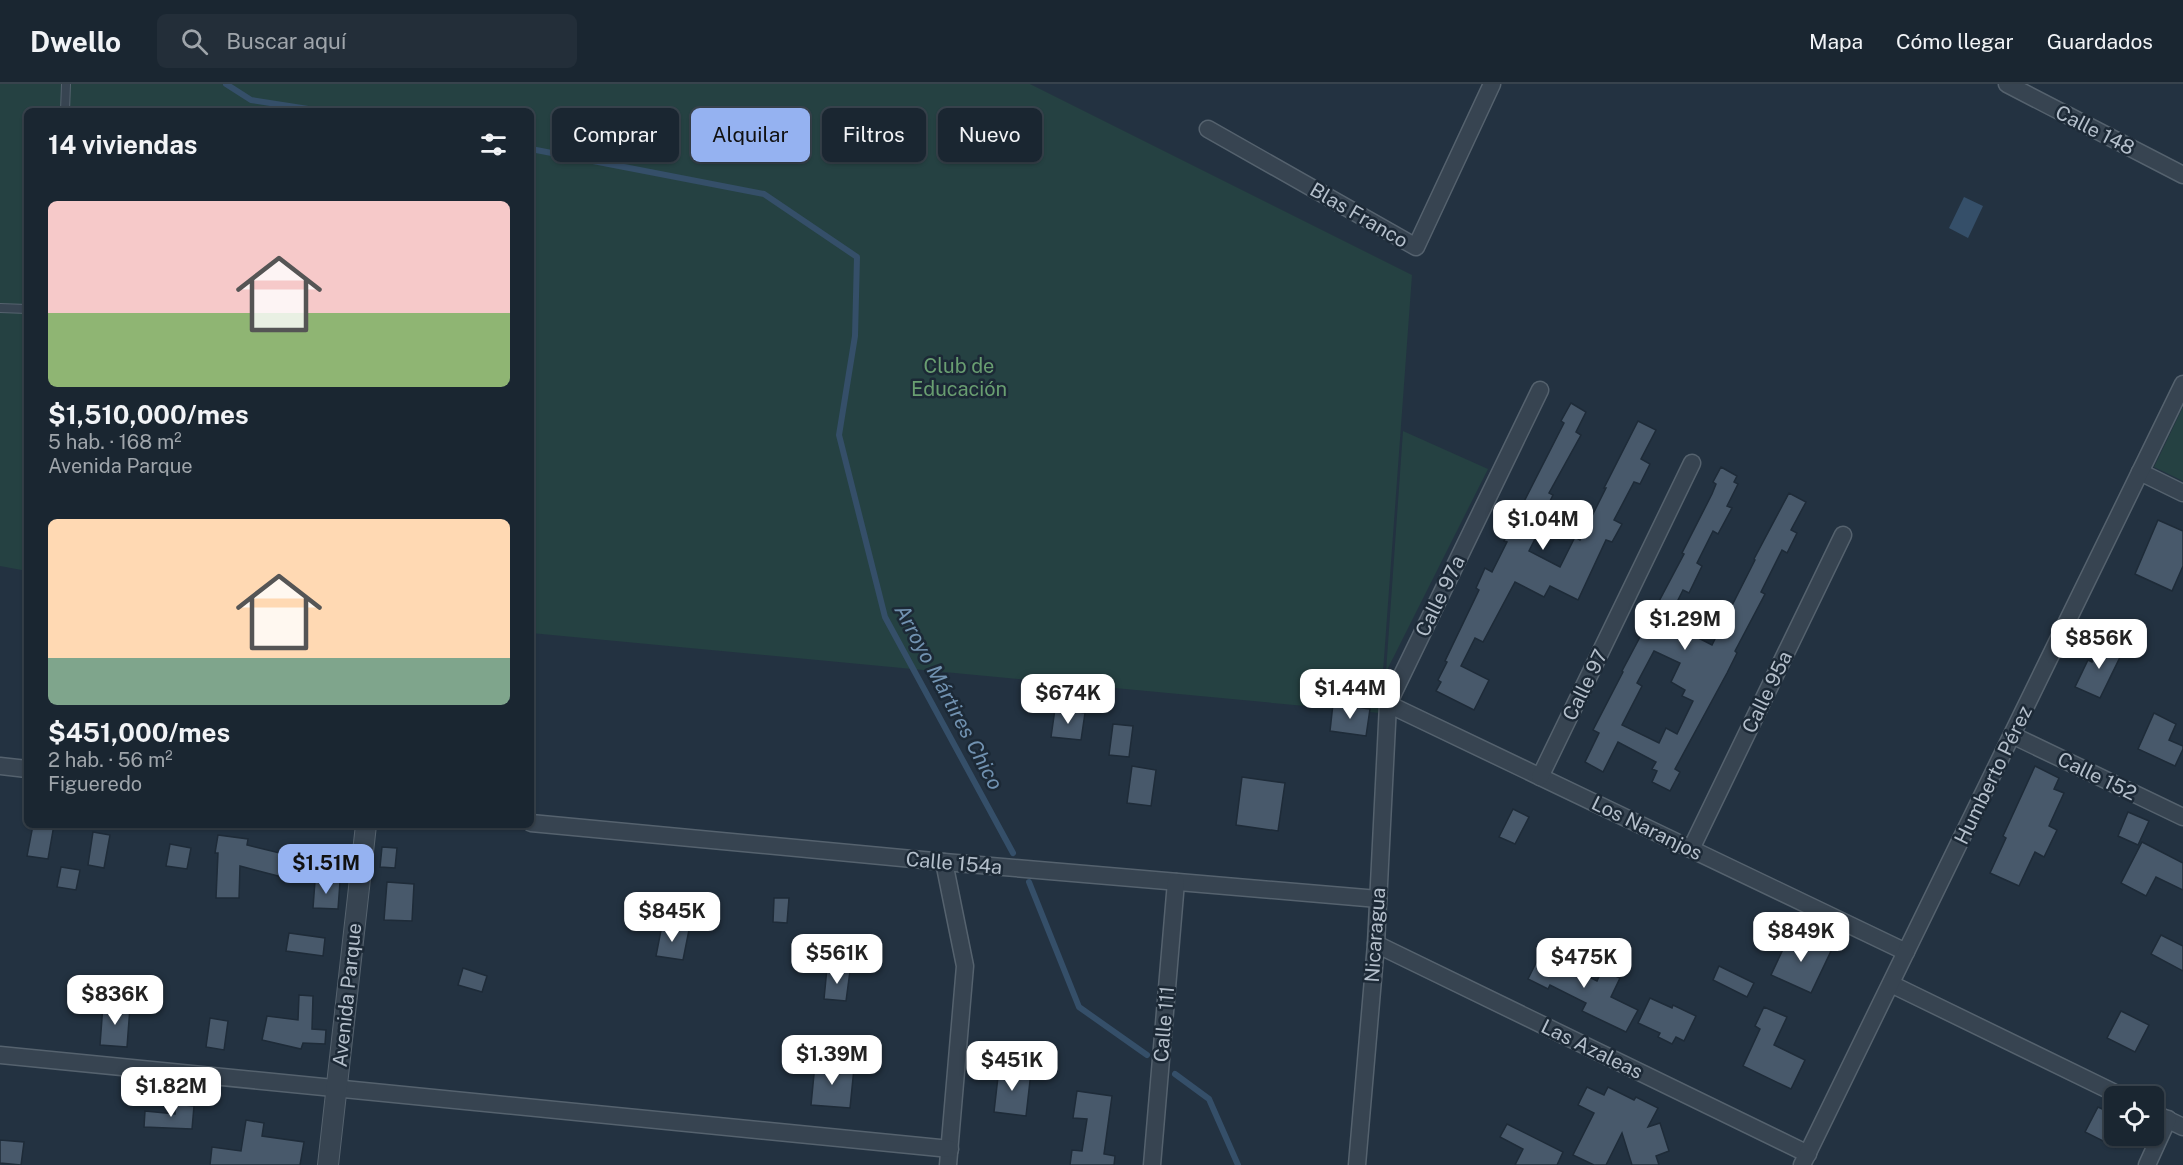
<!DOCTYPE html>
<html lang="es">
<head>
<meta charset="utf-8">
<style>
  :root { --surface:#1a2631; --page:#232e39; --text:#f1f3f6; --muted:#9fa5ab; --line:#38434d; --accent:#95b2f1 }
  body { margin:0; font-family:"Public Sans",sans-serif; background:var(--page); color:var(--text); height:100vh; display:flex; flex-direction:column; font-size:22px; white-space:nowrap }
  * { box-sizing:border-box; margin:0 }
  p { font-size:20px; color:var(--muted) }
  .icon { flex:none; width:33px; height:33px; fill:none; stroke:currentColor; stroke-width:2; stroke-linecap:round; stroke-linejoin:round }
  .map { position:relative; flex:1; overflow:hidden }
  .side { position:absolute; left:24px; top:24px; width:510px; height:720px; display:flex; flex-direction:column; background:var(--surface); border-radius:9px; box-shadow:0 2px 4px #0004,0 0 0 2px var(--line) }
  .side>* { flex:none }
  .top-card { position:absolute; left:552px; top:24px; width:570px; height:54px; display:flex; gap:12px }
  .controls { position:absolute; left:2104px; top:1002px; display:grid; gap:12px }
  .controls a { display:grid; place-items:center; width:60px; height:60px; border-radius:9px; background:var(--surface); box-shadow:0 2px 4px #0004,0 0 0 2px var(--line); font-size:30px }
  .price { position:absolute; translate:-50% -51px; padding:0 14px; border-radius:12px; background:#fff; color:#222; font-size:20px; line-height:39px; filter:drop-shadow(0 2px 3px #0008) }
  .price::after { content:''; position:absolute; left:50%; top:36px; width:18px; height:14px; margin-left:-9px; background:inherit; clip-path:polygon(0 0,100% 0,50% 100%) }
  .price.active { background:var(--accent); color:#111 }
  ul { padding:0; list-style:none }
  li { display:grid; align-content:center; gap:12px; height:318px; padding:0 24px }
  li span { display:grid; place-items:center; height:186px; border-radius:9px; color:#555 }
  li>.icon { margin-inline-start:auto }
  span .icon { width:108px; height:108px; fill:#fffc; stroke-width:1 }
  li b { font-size:26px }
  h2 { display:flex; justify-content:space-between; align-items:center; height:72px; padding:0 24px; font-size:26px }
  .chip { padding:0 21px; border-radius:9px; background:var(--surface); box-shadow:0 2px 4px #0004,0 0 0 2px var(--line); font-size:21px; line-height:54px }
  .chip.active { background:var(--accent); color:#111 }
  header { display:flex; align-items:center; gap:36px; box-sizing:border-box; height:84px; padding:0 30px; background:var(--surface); border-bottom:2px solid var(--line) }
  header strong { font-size:28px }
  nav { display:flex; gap:33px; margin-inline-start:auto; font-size:21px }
  .search { width:420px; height:54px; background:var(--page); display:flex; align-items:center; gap:15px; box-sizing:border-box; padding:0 21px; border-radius:9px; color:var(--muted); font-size:22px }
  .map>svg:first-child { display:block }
</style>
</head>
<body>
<header>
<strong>Dwello</strong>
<div class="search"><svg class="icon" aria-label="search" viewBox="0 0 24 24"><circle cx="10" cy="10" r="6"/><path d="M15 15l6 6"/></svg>Buscar aquí</div>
<nav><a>Mapa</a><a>Cómo llegar</a><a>Guardados</a></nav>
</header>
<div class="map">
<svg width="2183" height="1081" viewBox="0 0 2183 1081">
  <rect width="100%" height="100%" fill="#233241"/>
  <g fill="#254142">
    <polygon points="0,0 1030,0 1412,191 1380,629 531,549 531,27 27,27 27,487 0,482"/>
    <polygon points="2183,323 2183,397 2154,383"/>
    <polygon points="1403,347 1488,385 1386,588"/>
  </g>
  <polygon fill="#354f69" points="1964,113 1983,122 1968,154 1949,144"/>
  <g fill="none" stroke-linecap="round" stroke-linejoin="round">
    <g stroke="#354f69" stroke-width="6">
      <polyline points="226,0 251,16 321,27"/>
      <polyline points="531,65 764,110 857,173 855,252 839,351 885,533 1013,769"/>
      <polyline points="1029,798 1079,923 1147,971"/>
      <polyline points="1175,990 1209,1015 1238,1081"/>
    </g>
  </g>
  <g fill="#48596b" stroke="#1e2b38" stroke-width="1.5" fill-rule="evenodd">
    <polygon points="1571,319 1586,328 1576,348 1581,351 1549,409 1553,411 1539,439 1542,441 1529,467 1560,483 1575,453 1580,456 1606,404 1604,404 1638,337 1656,346 1641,375 1650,380 1640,400 1634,398 1614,436 1622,440 1612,458 1606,456 1578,516 1550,502 1544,513 1515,498 1483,558 1475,554 1461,582 1489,596 1474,626 1436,607 1441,598 1438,596 1447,578 1445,577 1479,506 1476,504 1485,484 1492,488 1507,458 1504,457 1564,339 1561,337"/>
    <path d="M1721,383L1737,392L1734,398L1738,400L1727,422L1732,424L1718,450L1713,447L1697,479L1702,482L1689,509L1683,506L1667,538L1712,561L1755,476L1754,475L1789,409L1806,418L1791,446L1797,449L1787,469L1782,466L1761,508L1765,510L1735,567L1737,569L1727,589L1675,685L1680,688L1670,707L1652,698L1657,687L1652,685L1656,678L1618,658L1603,688L1585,678L1599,649L1593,646L1623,588L1622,587L1684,470L1682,469L1712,410L1716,400L1713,398ZM1654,567L1680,579L1671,598L1685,606L1682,612L1693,617L1677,650L1666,644L1659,659L1622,641L1642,602L1637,599Z"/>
    <polygon points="2158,436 2183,447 2183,482 2172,507 2135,490"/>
    <polygon points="2101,557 2123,567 2100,614 2075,603 2088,576 2092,578"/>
    <polygon points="1333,620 1370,625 1366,652 1330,647"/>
    <polygon points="1055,625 1085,629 1081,656 1051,653"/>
    <polygon points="2154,629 2176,640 2169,656 2183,662 2183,665 2175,682 2138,665"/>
    <polygon points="1113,640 1133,642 1129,673 1109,671"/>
    <polygon points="1132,682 1156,686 1151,722 1127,719"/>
    <polygon points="2035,682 2059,694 2054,705 2064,709 2049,742 2057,746 2044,773 2035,768 2019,802 1990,789 2006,754 2003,752"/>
    <polygon points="1242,693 1285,699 1278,747 1236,741"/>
    <polygon points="1513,725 1529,733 1515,760 1499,753"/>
    <polygon points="2128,728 2149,737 2138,761 2118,752"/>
    <polygon points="33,741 54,741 48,775 27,772"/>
    <polygon points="93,748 110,751 104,784 88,781"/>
    <polygon points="218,751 248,755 247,761 288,771 282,793 240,782 239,814 216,814 218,769 215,769"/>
    <polygon points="2142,758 2183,779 2183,806 2156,793 2146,812 2121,799"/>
    <polygon points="170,760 191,764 187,785 166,782"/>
    <polygon points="382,763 397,764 395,784 380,783"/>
    <polygon points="61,783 80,786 76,806 57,803"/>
    <polygon points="315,797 340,798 338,825 313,824"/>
    <polygon points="387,798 414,800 412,837 384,836"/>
    <polygon points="774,814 789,814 787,839 773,838"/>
    <polygon points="662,841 689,846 683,876 656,872"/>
    <polygon points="1791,848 1831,867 1811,909 1771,891"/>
    <polygon points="289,849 325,854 323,872 286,867"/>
    <polygon points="2161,851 2183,862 2183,887 2151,870"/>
    <polygon points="1544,863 1564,873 1561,879 1597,897 1602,886 1620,894 1611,913 1638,926 1626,948 1582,927 1586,919 1550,901 1548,905 1528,895"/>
    <polygon points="1719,882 1754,899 1747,913 1713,896"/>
    <polygon points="463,884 487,892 482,908 458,901"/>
    <polygon points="827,884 850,887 846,917 824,915"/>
    <polygon points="299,911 313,912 312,945 326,946 325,960 303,959 301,965 262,956 267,932 298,936"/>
    <polygon points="1650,914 1672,924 1673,921 1696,932 1684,957 1676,953 1672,960 1658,953 1660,949 1638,939"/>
    <polygon points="103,921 130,923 127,963 100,961"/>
    <polygon points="1764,923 1787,933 1774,961 1805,976 1791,1005 1743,982 1760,945 1755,942"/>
    <polygon points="2121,927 2149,941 2135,968 2107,954"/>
    <polygon points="210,934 228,937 224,966 206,963"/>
    <polygon points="815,980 854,984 850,1024 811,1021"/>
    <polygon points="999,984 1031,988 1026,1032 994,1028"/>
    <polygon points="1587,1003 1604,1011 1608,1003 1634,1016 1636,1013 1658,1024 1648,1043 1660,1039 1669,1067 1656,1072 1659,1081 1632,1081 1622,1049 1606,1081 1594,1081 1573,1071 1594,1029 1578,1021"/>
    <polygon points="1077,1007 1112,1012 1104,1070 1115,1072 1114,1081 1070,1081 1072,1066 1082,1067 1087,1035 1073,1034"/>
    <polygon points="175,1020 194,1022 192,1045 144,1043 145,1027 175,1030"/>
    <polygon points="2098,1023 2115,1031 2115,1063 2085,1048"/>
    <polygon points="246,1036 264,1039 262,1052 304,1058 300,1081 210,1081 212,1063 241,1067"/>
    <polygon points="1507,1040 1563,1068 1557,1081 1515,1081 1523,1065 1500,1053"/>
    <polygon points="0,1056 24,1058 21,1081 0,1079"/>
  </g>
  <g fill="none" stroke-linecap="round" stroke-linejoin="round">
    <g stroke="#55626e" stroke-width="10">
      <g id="service">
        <polyline points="65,27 66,0"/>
        <polyline points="0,224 27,225"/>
      </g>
    </g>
    <g stroke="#55626e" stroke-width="19">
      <g id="minor">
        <polyline points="2007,0 2183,91"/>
        <polyline points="1208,45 1416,163 1492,0"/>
        <polyline points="2140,388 2183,409"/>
        <polyline points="1388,620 1906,868"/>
        <polyline points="2012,651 2183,733"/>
        <polyline points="0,682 27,685"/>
        <polyline points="1540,693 1692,379"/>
        <polyline points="531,739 944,778 1378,815"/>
        <polyline points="1691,765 1843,451"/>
        <polyline points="944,778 965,882 948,1081"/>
        <polyline points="1376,860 1808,1070"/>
        <polyline points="1891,900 2121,1012"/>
        <polyline points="0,971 950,1065"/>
        <polyline points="2154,1029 2183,1043"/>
        <polyline points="1152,1081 1176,798"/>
        <polyline points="1357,1081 1376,860 1388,620 1540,306"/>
        <polyline points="1802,1081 2183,300"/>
        <polyline points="2147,1081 2168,1035"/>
      </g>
    </g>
    <g stroke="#55626e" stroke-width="22">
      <polyline id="tertiary" points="328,1081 366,741"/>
    </g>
    <use href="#service" stroke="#374451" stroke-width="8"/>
    <use href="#minor" stroke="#374451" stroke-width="16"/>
    <use href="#tertiary" stroke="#374451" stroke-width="20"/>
  </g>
  <g text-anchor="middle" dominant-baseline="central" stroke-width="5" stroke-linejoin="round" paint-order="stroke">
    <g font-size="20" fill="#b4bfcb" stroke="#1c2936">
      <text transform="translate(2095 46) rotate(27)">Calle 148</text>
      <text transform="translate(1359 131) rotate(30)">Blas Franco</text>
      <text transform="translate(1440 512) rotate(-64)">Calle 97a</text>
      <text transform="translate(1585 601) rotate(-64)">Calle 97</text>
      <text transform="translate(1767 608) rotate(-64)">Calle 95a</text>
      <text transform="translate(1993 691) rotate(-64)">Humberto Pérez</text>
      <text transform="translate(2097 692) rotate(26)">Calle 152</text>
      <text transform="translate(1647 744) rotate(26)">Los Naranjos</text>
      <text transform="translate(954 779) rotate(5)">Calle 154a</text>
      <text transform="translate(1375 851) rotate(-86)">Nicaragua</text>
      <text transform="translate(347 911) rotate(-84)">Avenida Parque</text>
      <text transform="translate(1164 940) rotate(-85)">Calle 111</text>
      <text transform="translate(1592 965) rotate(26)">Las Azaleas</text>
    </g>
    <g font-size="20" fill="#699e71" stroke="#1c2936">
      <text x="959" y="282">Club de<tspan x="959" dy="23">Educación</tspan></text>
    </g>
    <g font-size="21" font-style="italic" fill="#7192b1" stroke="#1c2936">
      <text transform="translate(949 613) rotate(62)">Arroyo Mártires Chico</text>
    </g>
  </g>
</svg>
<div class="controls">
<a><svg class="icon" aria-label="locate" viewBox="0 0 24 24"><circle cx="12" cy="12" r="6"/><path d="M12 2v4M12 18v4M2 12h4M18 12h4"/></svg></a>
</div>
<b class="price" style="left:1543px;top:467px">$1.04M</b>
<b class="price" style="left:1685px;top:567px">$1.29M</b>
<b class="price" style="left:2099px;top:586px">$856K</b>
<b class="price" style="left:1350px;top:636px">$1.44M</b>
<b class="price" style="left:1068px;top:641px">$674K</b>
<b class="price active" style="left:326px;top:811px">$1.51M</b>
<b class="price" style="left:672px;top:859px">$845K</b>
<b class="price" style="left:1801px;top:879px">$849K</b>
<b class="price" style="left:837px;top:901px">$561K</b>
<b class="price" style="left:1584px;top:905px">$475K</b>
<b class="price" style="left:115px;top:942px">$836K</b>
<b class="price" style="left:832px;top:1002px">$1.39M</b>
<b class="price" style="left:1012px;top:1008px">$451K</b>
<b class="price" style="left:171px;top:1034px">$1.82M</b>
<div class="top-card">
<a class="chip">Comprar</a>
<a class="chip active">Alquilar</a>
<a class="chip">Filtros</a>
<a class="chip">Nuevo</a>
</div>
<section class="side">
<h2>14 viviendas<svg class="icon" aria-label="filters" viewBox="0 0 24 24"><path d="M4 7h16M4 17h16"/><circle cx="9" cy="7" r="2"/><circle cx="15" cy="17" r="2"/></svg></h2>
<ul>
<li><span style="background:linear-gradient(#f6c9c9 60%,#8fb573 0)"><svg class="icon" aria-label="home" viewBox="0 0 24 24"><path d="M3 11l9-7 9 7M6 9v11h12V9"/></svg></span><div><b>$1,510,000/mes</b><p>5 hab. · 168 m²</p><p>Avenida Parque</p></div></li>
<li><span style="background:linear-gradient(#ffd9b3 75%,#7fa58c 0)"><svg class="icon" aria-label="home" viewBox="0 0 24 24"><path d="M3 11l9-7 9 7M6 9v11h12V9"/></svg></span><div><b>$451,000/mes</b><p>2 hab. · 56 m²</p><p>Figueredo</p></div></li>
</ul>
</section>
</div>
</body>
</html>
